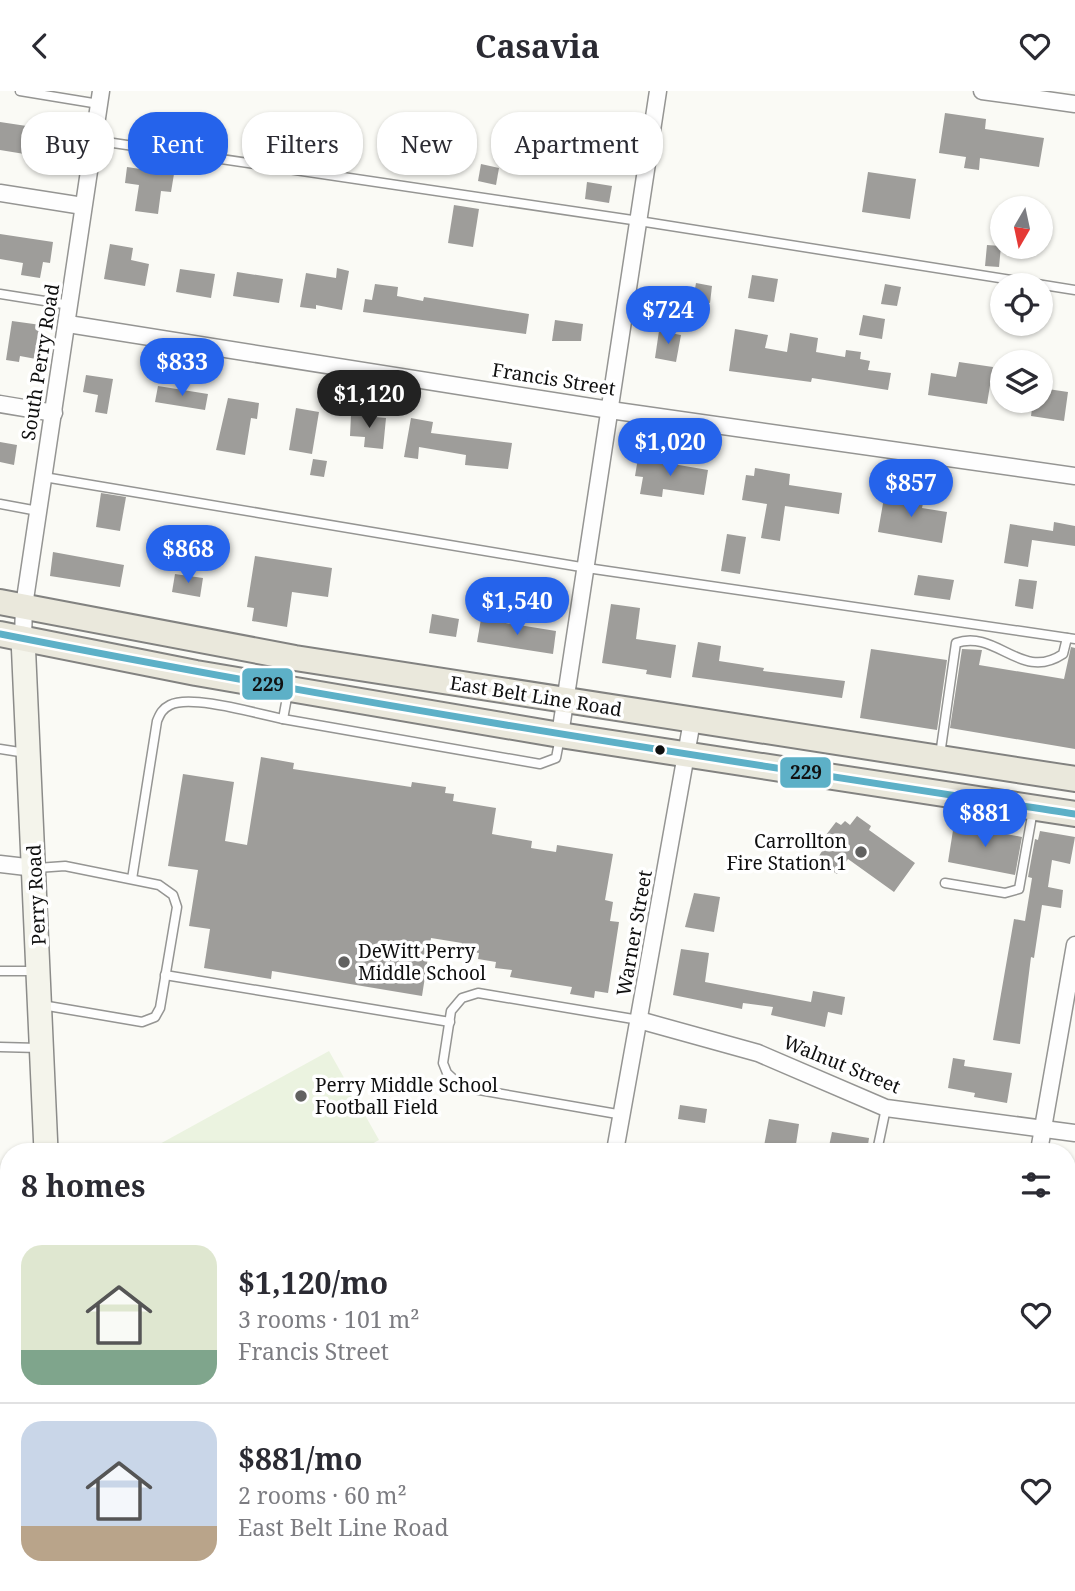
<!DOCTYPE html>
<html lang="en">
<head>
<meta charset="utf-8">
<style>
  :root { --surface:#fff; --page:#f2f2f3; --text:#2b2b33; --muted:#7c7c81; --line:#e1e1e2; --accent:#2563eb }
  body { margin:0; font-family:"Noto Serif",serif; background:var(--page); color:var(--text); height:100vh; display:flex; flex-direction:column; font-size:26px; white-space:nowrap }
  * { box-sizing:border-box; margin:0 }
  p { font-size:23px; color:var(--muted) }
  .icon { flex:none; width:38px; height:38px; fill:none; stroke:currentColor; stroke-width:2; stroke-linecap:round; stroke-linejoin:round }
  .map { position:relative; flex:1; overflow:hidden }
  .side { position:absolute; left:0px; top:1052px; width:1076px; height:450px; display:flex; flex-direction:column; background:var(--surface); border-radius:28px 28px 0 0; box-shadow:0 2px 5px #0004 }
  .side>* { flex:none }
  .hud { position:absolute; left:21px; top:21px; width:700px; height:63px; display:flex; gap:14px }
  .needle { width:46px; rotate:189deg }
  .controls { position:absolute; left:990px; top:105px; display:grid; gap:14px }
  .controls a { display:grid; place-items:center; width:63px; height:63px; border-radius:50%; background:var(--surface); box-shadow:0 2px 5px #0004; font-size:35px }
  .price { position:absolute; translate:-50% -60px; padding:0 16px; border-radius:24px; background:var(--accent); color:#fff; font-size:23px; line-height:46px; filter:drop-shadow(0 2px 4px #0008) }
  .price::after { content:''; position:absolute; left:50%; top:42px; width:21px; height:16px; margin-left:-10px; background:inherit; clip-path:polygon(0 0,100% 0,50% 100%) }
  .price.current { background:#222; color:#fff }
  ul { padding:0; list-style:none }
  li { display:flex; align-items:center; gap:21px; height:175px; padding:0 21px }
  li+li { border-top:2px solid var(--line) }
  li span { display:grid; place-items:center; flex:none; width:196px; height:140px; border-radius:21px; color:#555 }
  li>.icon { margin-inline-start:auto }
  span .icon { width:84px; height:84px; fill:#fffc; stroke-width:1 }
  li b { font-size:30px }
  h2 { display:flex; justify-content:space-between; align-items:center; height:84px; padding:0 21px; font-size:30px }
  .tag { padding:0 24px; border-radius:28px; background:var(--surface); box-shadow:0 2px 5px #0004; font-size:24px; line-height:63px }
  .tag.current { background:var(--accent); color:#fff }
  header { display:flex; justify-content:space-between; align-items:center; height:91px; padding:0 21px; background:var(--surface); font-size:32px; font-weight:700 }
  .map>svg:first-child { display:block }
</style>
</head>
<body>
<header><svg class="icon" aria-label="back" viewBox="0 0 24 24"><path d="M15 5l-7 7 7 7"/></svg>Casavia<svg class="icon" aria-label="heart" viewBox="0 0 24 24"><path d="M12 20l-8-8c-3-5 5-10 8-4 3-6 11-1 8 4z"/></svg></header>
<div class="map">
<svg width="1075" height="1500" viewBox="0 0 1075 1500">
  <rect width="100%" height="100%" fill="#fafaf5"/>
  <polygon fill="#ebf3e0" points="329,960 379,1049 359,1060 147,1060"/>
  <g fill="#9e9d9a">
    <polygon points="945,22 986,28 985,38 1044,47 1039,76 980,67 979,79 964,77 966,66 939,62"/>
    <polygon points="42,26 67,30 61,69 0,59 0,31 40,37"/>
    <polygon points="481,73 499,77 496,94 478,90"/>
    <polygon points="127,76 174,83 171,101 161,100 158,123 135,120 139,94 125,92"/>
    <polygon points="868,81 916,88 910,128 862,121"/>
    <polygon points="587,91 612,95 609,112 585,108"/>
    <polygon points="454,114 479,118 473,156 448,152"/>
    <polygon points="0,143 53,151 50,172 43,171 40,187 21,184 23,172 0,168"/>
    <polygon points="110,153 133,157 131,169 149,173 145,195 104,188"/>
    <polygon points="987,154 1001,155 999,176 985,175"/>
    <polygon points="337,177 349,180 342,219 316,214 316,218 300,216 306,182 336,187"/>
    <polygon points="180,178 215,183 211,207 176,201"/>
    <polygon points="237,181 283,188 279,212 233,205"/>
    <polygon points="752,184 778,188 774,211 748,207"/>
    <polygon points="696,192 712,195 710,212 693,209"/>
    <polygon points="375,193 398,196 397,205 423,210 424,206 529,223 526,243 363,221 365,208 372,209"/>
    <polygon points="885,193 901,196 897,215 881,213"/>
    <polygon points="863,224 885,228 882,248 859,244"/>
    <polygon points="555,229 583,233 581,250 552,250"/>
    <polygon points="12,230 41,234 36,268 20,265 19,271 6,269"/>
    <polygon points="735,238 768,244 765,257 787,261 790,242 818,247 816,261 845,266 846,259 861,261 860,268 870,270 868,279 891,282 888,299 812,287 811,291 729,280"/>
    <polygon points="659,240 681,244 676,271 655,267"/>
    <polygon points="959,271 993,276 987,313 928,304 931,282 956,286"/>
    <polygon points="86,284 113,288 107,323 95,321 98,304 83,301"/>
    <polygon points="158,295 208,303 205,319 155,311"/>
    <polygon points="1041,297 1068,301 1064,330 1031,325 1033,310 1041,310"/>
    <polygon points="228,307 259,312 257,328 251,327 245,364 216,359"/>
    <polygon points="296,317 319,321 312,363 289,359"/>
    <polygon points="351,324 386,327 383,358 364,356 365,346 350,345"/>
    <polygon points="411,327 433,331 431,342 512,352 508,378 465,374 466,364 419,356 418,368 404,366"/>
    <polygon points="0,351 17,354 14,374 0,371"/>
    <polygon points="638,367 708,379 704,404 663,398 662,406 640,403 643,386 635,385"/>
    <polygon points="313,368 327,370 324,386 310,384"/>
    <polygon points="755,377 790,383 789,394 842,402 839,423 785,415 780,450 761,447 767,413 742,409 746,384 754,385"/>
    <polygon points="885,401 924,408 922,417 947,421 942,452 878,441"/>
    <polygon points="101,402 126,406 120,440 96,436"/>
    <polygon points="1054,431 1075,435 1075,455 1032,449 1028,476 1004,472 1010,433 1053,440"/>
    <polygon points="727,443 746,446 740,483 721,480"/>
    <polygon points="53,461 124,474 120,496 50,485"/>
    <polygon points="255,465 332,477 328,506 292,501 287,536 252,530 254,517 247,516"/>
    <polygon points="175,483 203,487 200,506 172,501"/>
    <polygon points="918,484 954,489 950,509 914,504"/>
    <polygon points="1019,488 1037,490 1033,518 1015,515"/>
    <polygon points="611,513 640,517 636,548 676,554 671,587 646,583 647,579 602,572"/>
    <polygon points="432,523 459,528 456,546 429,542"/>
    <polygon points="481,528 556,540 553,563 477,551"/>
    <polygon points="698,551 721,555 719,570 764,577 763,580 845,590 842,607 692,586"/>
    <polygon points="1071,556 1075,557 1075,658 950,637 962,558 982,559 979,574 1064,588"/>
    <polygon points="871,558 947,569 937,639 860,627"/>
    <polygon points="261,666 294,672 293,678 411,696 412,691 446,696 445,702 454,703 453,710 496,717 492,743 532,750 531,757 556,761 557,754 613,763 605,809 613,811 610,830 619,831 608,902 595,900 594,907 570,903 572,896 510,886 512,879 495,877 496,871 478,868 479,862 460,859 462,852 431,847 422,905 272,880 271,888 204,877 210,838 189,835 198,779 168,775 183,683 234,691 225,750 247,754"/>
    <polygon points="857,725 871,735 869,739 915,772 894,801 848,768 837,783 822,773 825,769 819,765 824,757 819,753 836,731 841,734 845,730 850,734"/>
    <polygon points="954,733 1022,746 1015,784 948,771"/>
    <polygon points="1040,740 1075,746 1070,773 1052,769 1048,796 1063,799 1061,817 1042,814 1034,867 1031,866 1020,953 993,949 1014,828 1025,830 1032,787 1028,786 1035,748 1038,749"/>
    <polygon points="694,802 720,806 714,841 685,836"/>
    <polygon points="681,858 709,862 705,891 811,911 813,900 845,906 842,924 828,921 825,936 771,924 773,916 743,912 742,918 673,904"/>
    <polygon points="953,967 965,969 964,975 1012,982 1007,1012 974,1006 975,1002 948,997"/>
    <polygon points="680,1014 707,1018 705,1032 678,1028"/>
    <polygon points="769,1028 799,1033 795,1060 764,1055"/>
    <polygon points="832,1041 869,1047 867,1060 828,1060"/>
  </g>
  <g fill="none" stroke-linecap="round" stroke-linejoin="round">
    <g stroke="#959593" stroke-width="11">
      <g id="lane">
        <polyline points="20,0 99,13"/>
        <polyline points="93,49 639,130 1075,199"/>
        <polyline points="0,203 70,214"/>
        <polyline points="44,386 587,477 1075,548"/>
        <polyline points="0,413 38,420"/>
        <polyline points="288,601 283,628 540,673 556,667 560,646"/>
        <polyline points="0,658 26,662"/>
        <path d="M940,664L956,552C997,538 1021,591 1063,563L1067,547"/>
        <polyline points="37,777 65,775 159,794 173,804 177,816 160,917 155,926 142,931 42,914"/>
        <path d="M132,788L157,630C160,623 162,618 170,614C191,603 258,623 283,628"/>
        <polyline points="945,792 1005,802 1019,798 1033,719"/>
        <polyline points="1,880 37,880"/>
        <polyline points="165,884 450,931"/>
        <polyline points="0,956 39,957"/>
        <polyline points="623,1024 462,996 447,982 443,972 451,920 462,907 478,902 639,929"/>
        <polyline points="877,1060 886,1017"/>
        <polyline points="0,1133 9,1145"/>
        <polyline points="0,1207 9,1158"/>
        <polyline points="0,1248 9,1255"/>
        <polyline points="0,1303 9,1319"/>
        <polyline points="0,1361 9,1363"/>
        <polyline points="421,1493 424,1500"/>
        <polyline points="619,1493 632,1500"/>
      </g>
    </g>
    <g stroke="#959593" stroke-width="19">
      <g id="street">
        <polyline points="982,0 1075,13"/>
        <polyline points="0,102 83,115"/>
        <polyline points="68,233 610,319 1075,385"/>
        <polyline points="0,313 54,322"/>
        <polyline points="23,547 24,515 101,0"/>
        <polyline points="560,644 658,0"/>
        <polyline points="0,773 35,777"/>
        <polyline points="639,929 758,962 886,1017 1075,1042"/>
        <polyline points="615,1060 692,630"/>
        <polyline points="1039,1060 1075,854"/>
        <polyline points="0,1095 9,1096"/>
        <polyline points="1068,1326 1075,1327"/>
        <polyline points="963,1500 965,1493"/>
      </g>
    </g>
    <g stroke="#8b8b89" stroke-width="26">
      <g id="secondary">
        <polyline points="23,547 46,1060"/>
        <polyline points="63,1493 64,1500"/>
      </g>
    </g>
    <g stroke="#828280" stroke-width="28">
      <g id="primary">
        <polyline points="0,511 295,567 1075,688"/>
        <polyline points="0,543 196,582 560,644 1075,723"/>
      </g>
    </g>
    <use href="#lane" stroke="#fefefe" stroke-width="8"/>
    <use href="#street" stroke="#fefefe" stroke-width="16"/>
    <use href="#secondary" stroke="#f4f4eb" stroke-width="23"/>
    <use href="#primary" stroke="#eae8dc" stroke-width="24"/>
    <g stroke="#fff" stroke-width="12">
      <path id="bus-1" d="M0,543C357,614 716,668 1075,723"/>
    </g>
    <use href="#bus-1" stroke="#5db0c7" stroke-width="7"/>
  </g>
  <circle fill="#0f0f0f" stroke="#fff" stroke-width="2.5" cx="660" cy="659" r="6"/>
  <g fill="#616160" stroke="#fff" stroke-width="2.5">
    <circle cx="861" cy="761" r="7"/>
    <circle cx="344" cy="871" r="7"/>
    <circle cx="301" cy="1005" r="7"/>
  </g>
  <g text-anchor="middle" dominant-baseline="central" stroke-width="7" stroke-linejoin="round" paint-order="stroke">
    <g font-size="19" fill="#0f0f0f" stroke="#fff">
      <text transform="translate(40 271) rotate(-81)">South Perry Road</text>
      <text transform="translate(554 288) rotate(9)">Francis Street</text>
      <text transform="translate(536 605) rotate(9)">East Belt Line Road</text>
      <text transform="translate(36 804) rotate(-93)">Perry Road</text>
      <text transform="translate(634 842) rotate(-80)">Warner Street</text>
      <text transform="translate(842 973) rotate(22)">Walnut Street</text>
    </g>
    <g font-size="19" fill="#0f0f0f" stroke="#fff" text-anchor="start">
      <text x="847" y="750" text-anchor="end">Carrollton<tspan x="847" dy="22">Fire Station 1</tspan></text>
      <text x="358" y="860">DeWitt Perry<tspan x="358" dy="22">Middle School</tspan></text>
      <text x="315" y="994">Perry Middle School<tspan x="315" dy="22">Football Field</tspan></text>
    </g>
  </g>
  <g stroke="#fff" stroke-width="2.5">
    <rect x="241" y="576" width="53" height="34" rx="7" fill="#5db0c7"/>
    <rect x="779" y="665" width="53" height="33" rx="7" fill="#5db0c7"/>
  </g>
  <g font-size="19" text-anchor="middle" font-weight="bold" fill="#111">
    <text x="268" y="600">229</text>
    <text x="806" y="688">229</text>
  </g>
</svg>
<div class="controls">
<a><svg class="needle" viewBox="-14 -14 28 28"><path d="M0-13l5 13h-10z" fill="#e53935"/><path d="M0 13l5-13h-10z" fill="#7c7c81"/></svg></a>
<a><svg class="icon" aria-label="locate" viewBox="0 0 24 24"><circle cx="12" cy="12" r="6"/><path d="M12 2v4M12 18v4M2 12h4M18 12h4"/></svg></a>
<a><svg class="icon" aria-label="layers" viewBox="0 0 24 24"><path d="M12 4l9 5-9 5-9-5zM3 14l9 5 9-5"/></svg></a>
</div>
<b class="price" style="left:668px;top:255px">$724</b>
<b class="price" style="left:182px;top:307px">$833</b>
<b class="price current" style="left:369px;top:339px">$1,120</b>
<b class="price" style="left:670px;top:387px">$1,020</b>
<b class="price" style="left:911px;top:428px">$857</b>
<b class="price" style="left:188px;top:494px">$868</b>
<b class="price" style="left:517px;top:546px">$1,540</b>
<b class="price" style="left:985px;top:758px">$881</b>
<div class="hud">
<a class="tag">Buy</a>
<a class="tag current">Rent</a>
<a class="tag">Filters</a>
<a class="tag">New</a>
<a class="tag">Apartment</a>
</div>
<section class="side">
<h2>8 homes<svg class="icon" aria-label="filters" viewBox="0 0 24 24"><path d="M4 7h16M4 17h16"/><circle cx="9" cy="7" r="2"/><circle cx="15" cy="17" r="2"/></svg></h2>
<ul>
<li><span style="background:linear-gradient(#dfe7d0 75%,#7fa58c 0)"><svg class="icon" aria-label="home" viewBox="0 0 24 24"><path d="M3 11l9-7 9 7M6 9v11h12V9"/></svg></span><div><b>$1,120/mo</b><p>3 rooms · 101 m²</p><p>Francis Street</p></div><svg class="icon" aria-label="heart" viewBox="0 0 24 24"><path d="M12 20l-8-8c-3-5 5-10 8-4 3-6 11-1 8 4z"/></svg></li>
<li><span style="background:linear-gradient(#c9d6e8 75%,#b9a48a 0)"><svg class="icon" aria-label="home" viewBox="0 0 24 24"><path d="M3 11l9-7 9 7M6 9v11h12V9"/></svg></span><div><b>$881/mo</b><p>2 rooms · 60 m²</p><p>East Belt Line Road</p></div><svg class="icon" aria-label="heart" viewBox="0 0 24 24"><path d="M12 20l-8-8c-3-5 5-10 8-4 3-6 11-1 8 4z"/></svg></li>
</ul>
</section>
</div>
</body>
</html>
